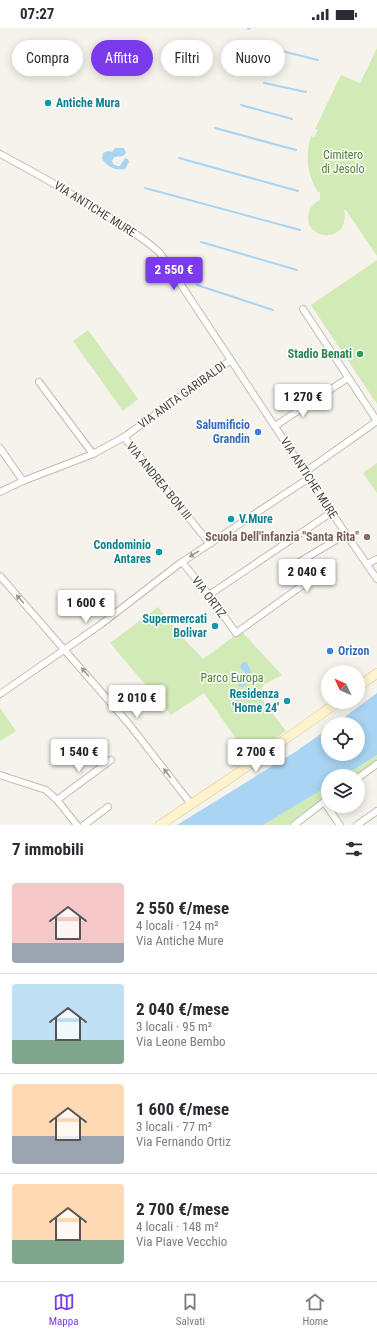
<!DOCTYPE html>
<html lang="it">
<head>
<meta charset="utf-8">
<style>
  :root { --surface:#fff; --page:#f2f2f3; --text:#2b2b33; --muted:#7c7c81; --line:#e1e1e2; --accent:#7c3aed }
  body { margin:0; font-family:"Roboto Condensed",sans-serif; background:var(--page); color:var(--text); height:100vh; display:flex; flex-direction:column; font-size:15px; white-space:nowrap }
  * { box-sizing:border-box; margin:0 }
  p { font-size:13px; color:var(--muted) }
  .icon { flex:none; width:22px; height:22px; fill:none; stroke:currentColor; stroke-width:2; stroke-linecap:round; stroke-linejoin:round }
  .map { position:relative; height:797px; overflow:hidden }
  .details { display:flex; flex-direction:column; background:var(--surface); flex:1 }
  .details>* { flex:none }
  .banner { position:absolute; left:12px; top:12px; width:353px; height:36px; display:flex; gap:8px }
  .needle { width:26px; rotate:314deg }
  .buttons { position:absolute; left:321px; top:637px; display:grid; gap:8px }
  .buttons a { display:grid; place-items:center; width:44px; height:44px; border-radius:50%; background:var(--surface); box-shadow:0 2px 10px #0003; font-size:20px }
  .price { position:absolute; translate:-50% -34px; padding:0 9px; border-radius:4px; background:#fff; color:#222; font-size:13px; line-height:26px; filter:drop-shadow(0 1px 2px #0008) }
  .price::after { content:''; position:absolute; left:50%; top:24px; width:12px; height:9px; margin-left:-6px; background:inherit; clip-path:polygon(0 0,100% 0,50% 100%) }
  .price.on { background:var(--accent); color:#fff }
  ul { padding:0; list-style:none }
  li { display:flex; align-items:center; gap:12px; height:100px; padding:0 12px }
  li+li { border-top:1px solid var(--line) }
  li span { display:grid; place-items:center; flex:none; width:112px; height:80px; border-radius:4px; color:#555 }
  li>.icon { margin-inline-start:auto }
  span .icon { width:48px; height:48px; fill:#fffc; stroke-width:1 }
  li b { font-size:17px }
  h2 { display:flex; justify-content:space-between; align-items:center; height:48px; padding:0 12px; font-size:17px }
  .pill { padding:0 14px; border-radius:18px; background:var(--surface); box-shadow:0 2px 10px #0003; font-size:14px; line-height:36px }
  .pill.on { background:var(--accent); color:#fff }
  .status { display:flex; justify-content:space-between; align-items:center; height:28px; padding:0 20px; background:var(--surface); direction:ltr }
  .status svg { height:11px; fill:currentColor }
  .tabs { display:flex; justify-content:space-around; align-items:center; height:56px; border-top:1px solid var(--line); background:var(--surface); font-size:11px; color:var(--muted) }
  .tabs a { display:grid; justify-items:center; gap:2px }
  .tabs .on { color:var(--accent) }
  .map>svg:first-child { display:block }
</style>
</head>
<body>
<div class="status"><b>07:27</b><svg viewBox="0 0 49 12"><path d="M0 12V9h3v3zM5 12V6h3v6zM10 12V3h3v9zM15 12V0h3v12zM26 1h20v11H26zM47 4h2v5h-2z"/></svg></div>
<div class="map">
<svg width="377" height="797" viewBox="0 0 377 797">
  <rect width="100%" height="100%" fill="#f6f3ec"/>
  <g fill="#d2eab5">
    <path d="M377,20V228L346,182H344C351,218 301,212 309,185C310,179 314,175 320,172V164H318C307,147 305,127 311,108L314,109L318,102L315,101L341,47L360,55Z"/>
    <polygon points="377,232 377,376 311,277"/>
    <polygon points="88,302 138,371 123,383 73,313"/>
    <polygon points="377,435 377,465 363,445"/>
    <polygon points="158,579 191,619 192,619 203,631 241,603 282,647 263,657 261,670 286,703 249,729 204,665 171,687 110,615"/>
    <polygon points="0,680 16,703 0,713"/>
    <polygon points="377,727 377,732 354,748 344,748"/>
    <polygon points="328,758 328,767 288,797 265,797 266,795"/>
  </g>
  <g fill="#a9d4f2">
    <path d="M115,120H124L126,125L123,128L114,129L112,133L113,136L117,138H120L125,130L128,131L129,134L125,141C115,143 108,139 102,131L103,125L108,123L112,124Z"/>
    <path d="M243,634H246C253,643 253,654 243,659L239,658L238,655L239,651L245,649V644L241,641L240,638Z"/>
    <polygon points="377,665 377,727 344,748 328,748 328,758 263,797 177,797 295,724 328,701 328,726 358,726 358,696 335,696"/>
  </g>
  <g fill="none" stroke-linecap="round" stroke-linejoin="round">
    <g stroke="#a9d4f2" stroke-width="2">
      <polyline points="248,1 250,0"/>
      <polyline points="253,16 318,32"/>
      <polyline points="264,55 306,64"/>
      <polyline points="241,77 292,91"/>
      <polyline points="215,100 296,122"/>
      <polyline points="179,130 298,163"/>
      <polyline points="145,160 300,202"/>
      <polyline points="201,214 297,242"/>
      <polyline points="197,257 273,282"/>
    </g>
    <g stroke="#c2bbae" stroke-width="8">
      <g id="street">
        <path d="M0,126C38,146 74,167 109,189C127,200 145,211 160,225L346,506L377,551"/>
        <polyline points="303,281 377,393"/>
        <polyline points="39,354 93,426"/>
        <polyline points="275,398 348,350"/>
        <polyline points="124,409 210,516"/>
        <polyline points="0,420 23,453"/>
        <polyline points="305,444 377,393"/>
        <polyline points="0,464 23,453 93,426 124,409 231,332"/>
        <polyline points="182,534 209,567 236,605 307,554 296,536 346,506"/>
        <polyline points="367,536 377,531"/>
        <polyline points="0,548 129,696 191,776"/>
        <polyline points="209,567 332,484"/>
        <polyline points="0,666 100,597 179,536 309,450"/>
        <polyline points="0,747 46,762 57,772 77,797"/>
        <polyline points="358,750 377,736"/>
        <polyline points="57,772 111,732"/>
        <polyline points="324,774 340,797"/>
        <polyline points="84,797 108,779"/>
        <polyline points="294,797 328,771"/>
        <polyline points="357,797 377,783"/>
      </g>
    </g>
    <g stroke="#d6c79b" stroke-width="10">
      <g id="secondary">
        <polyline points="358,659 377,645"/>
        <polyline points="160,797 226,753 338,674"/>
      </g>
    </g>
    <use href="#street" stroke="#fff" stroke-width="6"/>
    <use href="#secondary" stroke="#fff3cd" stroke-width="9"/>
  </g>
  <defs><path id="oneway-solid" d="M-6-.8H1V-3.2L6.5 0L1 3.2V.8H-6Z"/></defs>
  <g fill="#9c9892">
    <use href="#oneway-solid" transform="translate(194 526) rotate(148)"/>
    <use href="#oneway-solid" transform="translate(20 571) rotate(-132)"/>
    <use href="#oneway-solid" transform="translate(85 644) rotate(-131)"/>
    <use href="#oneway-solid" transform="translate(167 745) rotate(-127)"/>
  </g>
  <g fill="#0f9aa8" stroke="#fff" stroke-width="1.5">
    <circle cx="48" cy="75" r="4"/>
    <circle cx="231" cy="491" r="4"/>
    <circle cx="159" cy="524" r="4"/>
    <circle cx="215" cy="598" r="4"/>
    <circle cx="287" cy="673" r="4"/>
  </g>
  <circle fill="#2e9e5b" stroke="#fff" stroke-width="1.5" cx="360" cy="326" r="4"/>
  <g fill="#3f7fe0" stroke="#fff" stroke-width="1.5">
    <circle cx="258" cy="404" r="4"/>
    <circle cx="330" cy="623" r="4"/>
  </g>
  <circle fill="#8d6e63" stroke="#fff" stroke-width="1.5" cx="367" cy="509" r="4"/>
  <g text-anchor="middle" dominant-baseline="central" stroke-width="3" stroke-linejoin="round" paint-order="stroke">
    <g font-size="12" font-weight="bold" fill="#0d838f" stroke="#fff" text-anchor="end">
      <text x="56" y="75" text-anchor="start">Antiche Mura</text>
      <text x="239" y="491" text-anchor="start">V.Mure</text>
      <text x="151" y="517">Condominio<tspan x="151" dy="14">Antares</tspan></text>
      <text x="207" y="591">Supermercati<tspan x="207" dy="14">Bolivar</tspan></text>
      <text x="279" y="666">Residenza<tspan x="279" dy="14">'Home 24'</tspan></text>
    </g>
    <g font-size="12" fill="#4a7f2a" stroke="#fff">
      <text x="343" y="127">Cimitero<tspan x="343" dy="14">di Jesolo</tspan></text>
      <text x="232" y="650">Parco Europa</text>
    </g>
    <g font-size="12" fill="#4b4439" stroke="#fff">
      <text transform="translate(95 181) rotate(32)">VIA ANTICHE MURE</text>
      <text transform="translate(182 367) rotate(-36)">VIA ANITA GARIBALDI</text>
      <text transform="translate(309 450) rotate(57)">VIA ANTICHE MURE</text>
      <text transform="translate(159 453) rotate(51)">VIA ANDREA BON III</text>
      <text transform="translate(209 569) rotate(53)">VIA ORTIZ</text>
    </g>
    <g font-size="12" font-weight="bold" fill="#27864d" stroke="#fff" text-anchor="end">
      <text x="352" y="326">Stadio Benati</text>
    </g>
    <g font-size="12" font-weight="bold" fill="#366cbe" stroke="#fff" text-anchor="end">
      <text x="250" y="397">Salumificio<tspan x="250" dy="14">Grandin</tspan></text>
      <text x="338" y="623" text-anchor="start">Orizon</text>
    </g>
    <g font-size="12" font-weight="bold" fill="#785e54" stroke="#fff" text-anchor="end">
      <text x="359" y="509">Scuola Dell'infanzia "Santa Rita"</text>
    </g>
  </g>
</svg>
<div class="buttons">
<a><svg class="needle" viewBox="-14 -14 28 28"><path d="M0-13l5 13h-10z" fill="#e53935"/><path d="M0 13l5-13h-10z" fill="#7c7c81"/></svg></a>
<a><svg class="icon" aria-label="locate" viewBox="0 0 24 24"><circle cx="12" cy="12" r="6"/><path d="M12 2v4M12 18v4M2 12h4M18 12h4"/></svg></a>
<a><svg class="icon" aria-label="layers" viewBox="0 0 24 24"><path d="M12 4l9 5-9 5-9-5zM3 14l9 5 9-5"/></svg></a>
</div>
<b class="price on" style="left:174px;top:263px">2 550 €</b>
<b class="price" style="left:303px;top:390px">1 270 €</b>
<b class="price" style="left:307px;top:565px">2 040 €</b>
<b class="price" style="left:86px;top:596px">1 600 €</b>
<b class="price" style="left:137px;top:691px">2 010 €</b>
<b class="price" style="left:79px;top:745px">1 540 €</b>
<b class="price" style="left:256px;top:745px">2 700 €</b>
<div class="banner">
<a class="pill">Compra</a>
<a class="pill on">Affitta</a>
<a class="pill">Filtri</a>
<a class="pill">Nuovo</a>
</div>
</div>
<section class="details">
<h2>7 immobili<svg class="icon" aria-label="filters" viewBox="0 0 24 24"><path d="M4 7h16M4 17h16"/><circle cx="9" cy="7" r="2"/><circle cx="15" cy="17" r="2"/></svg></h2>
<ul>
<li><span style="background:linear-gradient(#f6c9c9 75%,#9aa5b1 0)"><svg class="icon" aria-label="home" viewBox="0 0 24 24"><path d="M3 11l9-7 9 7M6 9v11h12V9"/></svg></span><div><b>2 550 €/mese</b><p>4 locali · 124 m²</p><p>Via Antiche Mure</p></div></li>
<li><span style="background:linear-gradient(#bfe0f5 70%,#7fa58c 0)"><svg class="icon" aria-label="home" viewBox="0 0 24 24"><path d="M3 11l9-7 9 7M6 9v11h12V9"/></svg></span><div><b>2 040 €/mese</b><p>3 locali · 95 m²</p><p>Via Leone Bembo</p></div></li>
<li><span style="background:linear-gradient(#ffd9b3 65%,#9aa5b1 0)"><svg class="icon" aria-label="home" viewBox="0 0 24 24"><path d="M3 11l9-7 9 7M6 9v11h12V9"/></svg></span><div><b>1 600 €/mese</b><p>3 locali · 77 m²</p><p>Via Fernando Ortiz</p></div></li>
<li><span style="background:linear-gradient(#ffd9b3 70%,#7fa58c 0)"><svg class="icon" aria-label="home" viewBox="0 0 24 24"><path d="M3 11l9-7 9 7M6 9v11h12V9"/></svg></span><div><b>2 700 €/mese</b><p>4 locali · 148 m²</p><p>Via Piave Vecchio</p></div></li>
</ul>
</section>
<nav class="tabs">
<a class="on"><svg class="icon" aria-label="map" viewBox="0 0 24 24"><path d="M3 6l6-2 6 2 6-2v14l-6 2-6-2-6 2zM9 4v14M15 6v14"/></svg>Mappa</a>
<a><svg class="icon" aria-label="saved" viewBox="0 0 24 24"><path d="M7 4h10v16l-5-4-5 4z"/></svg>Salvati</a>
<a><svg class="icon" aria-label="home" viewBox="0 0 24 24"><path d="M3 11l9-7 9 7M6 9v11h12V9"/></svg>Home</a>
</nav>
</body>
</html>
